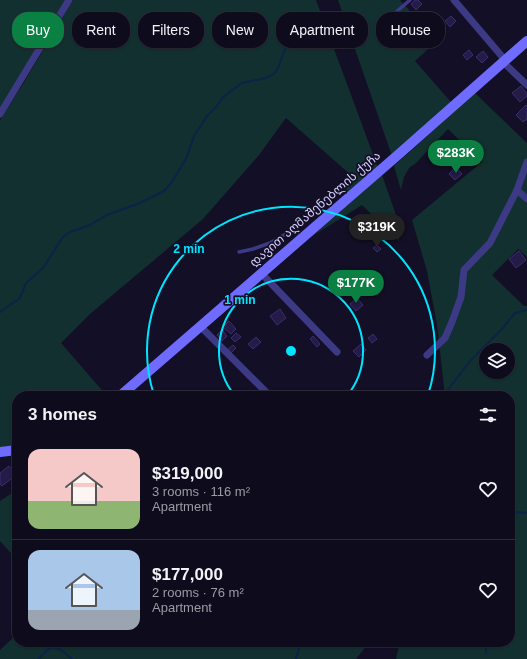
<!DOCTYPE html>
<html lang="en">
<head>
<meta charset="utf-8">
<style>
  :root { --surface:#0e0b1c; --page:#1c1929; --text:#f1f3f6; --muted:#9b9ba3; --line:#2e2b3b; --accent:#0b8043 }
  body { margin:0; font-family:Helvetica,"Noto Sans Georgian",sans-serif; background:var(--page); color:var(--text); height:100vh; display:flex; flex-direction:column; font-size:15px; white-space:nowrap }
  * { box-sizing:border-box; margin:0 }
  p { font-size:13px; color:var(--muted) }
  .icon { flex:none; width:22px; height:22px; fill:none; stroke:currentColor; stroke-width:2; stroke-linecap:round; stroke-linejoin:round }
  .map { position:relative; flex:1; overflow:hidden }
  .side { position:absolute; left:12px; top:391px; width:503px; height:256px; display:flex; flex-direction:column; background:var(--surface); border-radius:16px; box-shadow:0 1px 3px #0004,0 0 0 1px var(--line) }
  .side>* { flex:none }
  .guide { position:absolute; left:12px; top:12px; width:503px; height:36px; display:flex; gap:8px }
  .fabs { position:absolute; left:479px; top:343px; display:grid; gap:8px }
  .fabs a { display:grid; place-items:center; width:36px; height:36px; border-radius:50%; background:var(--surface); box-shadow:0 1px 3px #0004,0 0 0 1px var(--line); font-size:20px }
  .price { position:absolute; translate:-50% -34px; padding:0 9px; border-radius:14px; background:var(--accent); color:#fff; font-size:13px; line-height:26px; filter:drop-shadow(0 1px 2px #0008) }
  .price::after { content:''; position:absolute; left:50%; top:24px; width:12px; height:9px; margin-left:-6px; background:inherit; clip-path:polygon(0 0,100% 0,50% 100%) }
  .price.active { background:#222; color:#fff }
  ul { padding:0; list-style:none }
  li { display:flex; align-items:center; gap:12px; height:100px; padding:0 16px }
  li+li { border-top:1px solid var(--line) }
  li span { display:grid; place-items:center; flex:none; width:112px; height:80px; border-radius:12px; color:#555 }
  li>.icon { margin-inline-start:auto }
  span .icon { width:48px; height:48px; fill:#fffc; stroke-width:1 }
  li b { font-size:17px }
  h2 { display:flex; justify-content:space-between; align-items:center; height:48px; padding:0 16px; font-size:17px }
  .tag { padding:0 14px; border-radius:16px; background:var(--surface); box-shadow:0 1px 3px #0004,0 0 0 1px var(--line); font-size:14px; line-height:36px }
  .tag.active { background:var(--accent); color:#fff }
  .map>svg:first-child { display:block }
</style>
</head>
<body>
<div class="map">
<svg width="527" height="659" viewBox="0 0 527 659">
  <rect width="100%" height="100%" fill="#130f26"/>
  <g fill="#12302f" fill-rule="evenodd">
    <polygon points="0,0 66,0 0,111"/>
    <polygon points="73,0 316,0 378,168 346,196 342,189 352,176 286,118 259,155 203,219 90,314 61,343 107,396 17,396 17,446 0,448 0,120 23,84"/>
    <polygon points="338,0 400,0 437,41 415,61 451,102 392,156"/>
    <path d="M475,93L527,143V257L518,249L492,275L524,306H527V659H396L400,642H510V396H445L437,325L427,271L412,220L482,162L448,129L416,163L409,168L404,177L401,190L394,166ZM486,350H508V372H486Z"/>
    <polygon points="382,175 396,215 399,241 362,205 314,235"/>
    <polygon points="17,490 17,560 0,541 0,501"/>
    <polygon points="17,634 17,642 367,642 364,649 356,659 0,659 0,650"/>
  </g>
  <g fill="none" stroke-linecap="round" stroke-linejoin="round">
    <g stroke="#0c2248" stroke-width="2">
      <polyline points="0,312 20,298 26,283 43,268 63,237 70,232 90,225 107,215 140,203 164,191 171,183 186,159 194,136 207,116 216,107 223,97 242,83 266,78 275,73 278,68 285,49"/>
      <polyline points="443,396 470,361 501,330 515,313 527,310"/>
      <polyline points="510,513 516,512 527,513"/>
      <polyline points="486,642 486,653"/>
      <polyline points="38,659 51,647 60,649 72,659"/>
      <polyline points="296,659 301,642"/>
    </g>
  </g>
  <g fill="#241b47" stroke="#3b2d73">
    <polygon points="415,0 418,0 422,4 416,10 411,4"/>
    <polygon points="451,16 456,21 450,27 445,21"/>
    <polygon points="429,17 436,25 431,30 424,22"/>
    <polygon points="469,50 473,55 467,60 463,55"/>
    <polygon points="483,51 488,57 482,63 476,57"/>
    <polygon points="521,86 527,94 527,96 520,102 512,93"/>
    <polygon points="526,105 527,107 527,119 523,122 516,115"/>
    <polygon points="435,146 440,151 435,157 429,151"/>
    <polygon points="456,167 462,174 455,180 449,174"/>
    <polygon points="377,245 381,249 377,252 373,248"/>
    <polygon points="519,251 526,260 516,268 509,259"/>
    <polygon points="342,280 347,286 342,289 338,283"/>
    <polygon points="372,284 376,288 372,292 368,287"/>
    <polygon points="357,298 363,305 356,311 350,304"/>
    <polygon points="280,309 286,318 277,325 270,316"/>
    <polygon points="229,321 236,329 231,334 223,327"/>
    <polygon points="222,330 227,336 222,341 217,335"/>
    <polygon points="236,333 241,337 235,342 231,338"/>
    <polygon points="373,334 377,339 372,343 368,338"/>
    <polygon points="313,336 320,344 317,347 310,339"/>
    <polygon points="256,337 261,342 253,349 248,344"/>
    <polygon points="361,344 366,350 359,357 353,351"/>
    <polygon points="233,345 236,348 230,354 227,350"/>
    <polygon points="9,466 16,475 2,486 0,484 0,473"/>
  </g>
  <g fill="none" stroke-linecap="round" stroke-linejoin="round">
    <g stroke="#3d3a85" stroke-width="3.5">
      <polyline points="395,13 410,0"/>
      <polyline points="239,252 253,249 270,243 293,230 298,231 302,236"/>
    </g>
    <g stroke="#3d3a85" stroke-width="7">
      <polyline points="454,0 505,60"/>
      <polyline points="503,62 527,85"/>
      <polyline points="0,114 69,0"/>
      <polyline points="517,190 527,199"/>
      <polyline points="261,273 337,352"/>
      <polyline points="200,326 270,396"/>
      <polyline points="427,355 445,338 452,322 461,297 464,270 490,243 517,190 527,162"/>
    </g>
    <g stroke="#6f6bff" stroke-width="10">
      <polyline points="120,396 399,154 527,41"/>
      <polyline points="0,452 17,450"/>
    </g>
  </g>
  <g fill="none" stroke="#00e5ff" stroke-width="2">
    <path d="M235 396A72 72 0 1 1 347 396"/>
    <path d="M154 395A144 144 0 1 1 428 395"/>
  </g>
  <g text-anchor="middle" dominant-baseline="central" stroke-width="3.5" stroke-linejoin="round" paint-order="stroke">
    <g font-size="12" fill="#d9d4ff" stroke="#130f26">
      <text transform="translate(315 209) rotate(-41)">დავით აღმაშენებლის ქუჩა</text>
    </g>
  </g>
  <circle cx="291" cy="351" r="6" fill="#00e5ff" stroke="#130f26" stroke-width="2"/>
  <g font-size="12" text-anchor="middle" font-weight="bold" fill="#00e5ff" stroke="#130f26" stroke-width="3.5" stroke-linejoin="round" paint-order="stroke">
    <text x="189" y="253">2 min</text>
    <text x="240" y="304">1 min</text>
  </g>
</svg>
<div class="fabs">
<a><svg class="icon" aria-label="layers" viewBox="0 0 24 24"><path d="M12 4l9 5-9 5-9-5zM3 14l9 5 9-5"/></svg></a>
</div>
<b class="price" style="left:456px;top:174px">$283K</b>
<b class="price active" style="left:377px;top:248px">$319K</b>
<b class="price" style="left:356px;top:304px">$177K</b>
<div class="guide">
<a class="tag active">Buy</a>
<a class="tag">Rent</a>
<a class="tag">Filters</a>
<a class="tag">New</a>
<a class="tag">Apartment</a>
<a class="tag">House</a>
</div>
<section class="side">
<h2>3 homes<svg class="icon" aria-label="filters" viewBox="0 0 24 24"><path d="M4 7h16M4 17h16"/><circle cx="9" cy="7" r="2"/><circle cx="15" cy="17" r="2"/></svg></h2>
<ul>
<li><span style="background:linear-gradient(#f6c9c9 65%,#8fb573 0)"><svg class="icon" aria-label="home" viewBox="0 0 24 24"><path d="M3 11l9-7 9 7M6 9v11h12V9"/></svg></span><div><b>$319,000</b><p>3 rooms · 116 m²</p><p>Apartment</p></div><svg class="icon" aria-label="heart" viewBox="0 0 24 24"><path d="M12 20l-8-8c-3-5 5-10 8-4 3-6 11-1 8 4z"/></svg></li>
<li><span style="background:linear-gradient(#a9c7e8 75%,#9aa5b1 0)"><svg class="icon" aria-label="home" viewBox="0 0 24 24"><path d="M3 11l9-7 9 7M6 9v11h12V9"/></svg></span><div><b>$177,000</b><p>2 rooms · 76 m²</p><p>Apartment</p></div><svg class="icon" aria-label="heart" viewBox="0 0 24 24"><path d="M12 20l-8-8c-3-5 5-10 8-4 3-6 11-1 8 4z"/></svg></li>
</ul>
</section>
</div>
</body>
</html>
